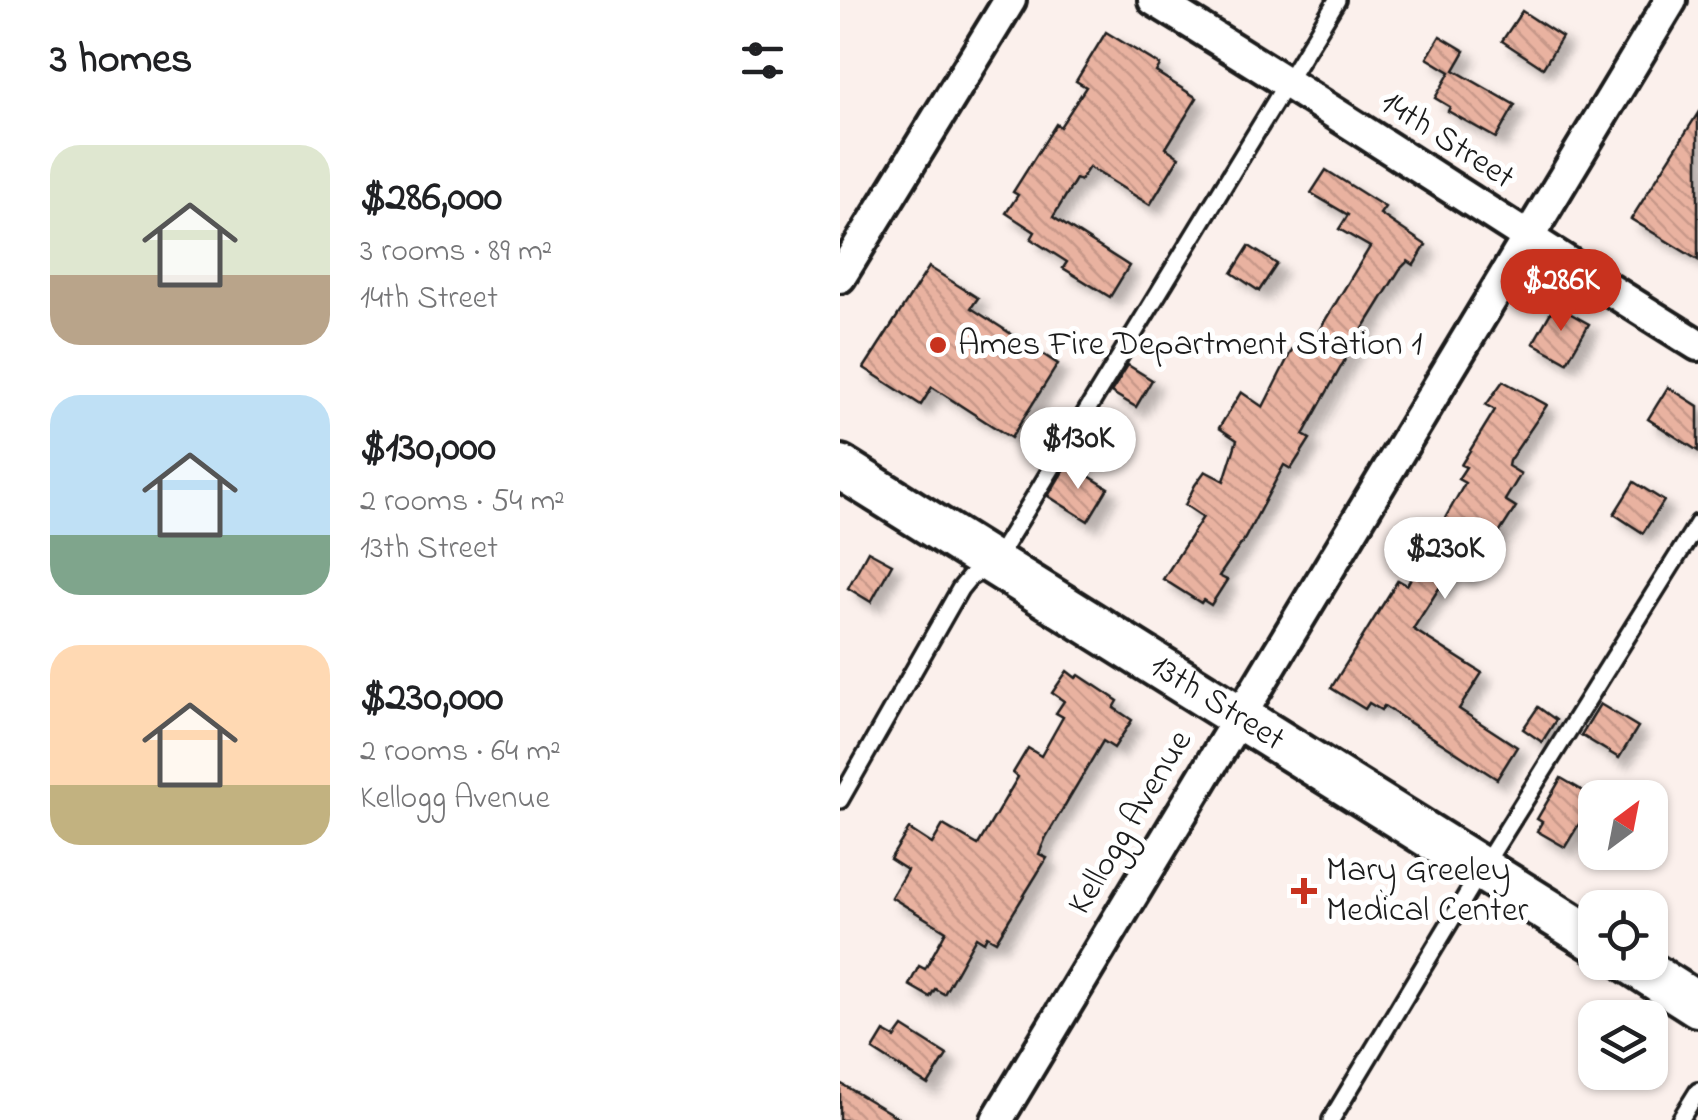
<!DOCTYPE html>
<html lang="en">
<head>
<meta charset="utf-8">
<style>
  :root { --surface:#fff; --page:#f6f6f6; --text:#202124; --muted:#757577; --accent:#c8321e }
  body { margin:0; font-family:"Indie Flower",sans-serif; background:var(--page); color:var(--text); height:100vh; display:flex; flex-direction:column; font-size:38px; white-space:nowrap }
  * { box-sizing:border-box; margin:0 }
  p { font-size:32px; color:var(--muted) }
  .icon { flex:none; width:55px; height:55px; fill:none; stroke:currentColor; stroke-width:2; stroke-linecap:round; stroke-linejoin:round }
  .map { position:relative; flex:1; overflow:hidden }
  .details { display:flex; flex-direction:column; background:var(--surface); width:840px }
  .details>* { flex:none }
  .needle { width:65px; rotate:32deg }
  .buttons { position:absolute; left:738px; top:780px; display:grid; gap:20px }
  .buttons a { display:grid; place-items:center; width:90px; height:90px; border-radius:20px; background:var(--surface); box-shadow:0 2px 8px #0004; font-size:50px }
  .price { position:absolute; translate:-50% -85px; padding:0 22px; border-radius:35px; background:#fff; color:#222; font-size:32px; line-height:65px; filter:drop-shadow(0 2px 5px #0008) }
  .price::after { content:''; position:absolute; left:50%; top:60px; width:30px; height:22px; margin-left:-15px; background:inherit; clip-path:polygon(0 0,100% 0,50% 100%) }
  .price.on { background:var(--accent); color:#fff }
  ul { padding:0; list-style:none }
  li { display:flex; align-items:center; gap:30px; height:250px; padding:0 50px }
  li span { display:grid; place-items:center; flex:none; width:280px; height:200px; border-radius:30px; color:#555 }
  li>.icon { margin-inline-start:auto }
  span .icon { width:120px; height:120px; fill:#fffc; stroke-width:1 }
  li b { font-size:42px }
  h2 { display:flex; justify-content:space-between; align-items:center; height:120px; padding:0 50px; font-size:42px }
  main { display:flex; flex:1; min-height:0 }
  .map>svg:first-child { display:block }
</style>
</head>
<body>
<main>
<section class="details">
<h2>3 homes<svg class="icon" aria-label="filters" viewBox="0 0 24 24"><path d="M4 7h16M4 17h16"/><circle cx="9" cy="7" r="2"/><circle cx="15" cy="17" r="2"/></svg></h2>
<ul>
<li><span style="background:linear-gradient(#dfe7d0 65%,#b9a48a 0)"><svg class="icon" aria-label="home" viewBox="0 0 24 24"><path d="M3 11l9-7 9 7M6 9v11h12V9"/></svg></span><div><b>$286,000</b><p>3 rooms · 89 m²</p><p>14th Street</p></div></li>
<li><span style="background:linear-gradient(#bfe0f5 70%,#7fa58c 0)"><svg class="icon" aria-label="home" viewBox="0 0 24 24"><path d="M3 11l9-7 9 7M6 9v11h12V9"/></svg></span><div><b>$130,000</b><p>2 rooms · 54 m²</p><p>13th Street</p></div></li>
<li><span style="background:linear-gradient(#ffd9b3 70%,#c2b280 0)"><svg class="icon" aria-label="home" viewBox="0 0 24 24"><path d="M3 11l9-7 9 7M6 9v11h12V9"/></svg></span><div><b>$230,000</b><p>2 rooms · 64 m²</p><p>Kellogg Avenue</p></div></li>
</ul>
</section>
<div class="map">
<svg width="858" height="1120" viewBox="0 0 858 1120">
  <defs>
    <pattern id="building-back-hatch" width="6" height="6" patternUnits="userSpaceOnUse" patternTransform="scale(2.5)"><rect width="6" height="6" fill="#e9b2a0"/><path d="M-1 5l2 2M0 0l6 6M5-1l2 2" fill="none" stroke="#c79889"/></pattern>
    <filter id="shadow"><feDropShadow dx="9" dy="9" stdDeviation="5" flood-color="#0004"/></filter>
  </defs>
  <rect width="100%" height="100%" fill="#fbf0ec"/>
  <filter id="ink" filterUnits="userSpaceOnUse"><feTurbulence type="fractalNoise" baseFrequency=".01" numOctaves="2"/><feDisplacementMap in="SourceGraphic" scale="20" xChannelSelector="R" yChannelSelector="G"/><feConvolveMatrix kernelMatrix="1 2 1 2 8 2 1 2 1" color-interpolation-filters="sRGB"/></filter>
  <g filter="url(#ink)">
    <g fill="url(#building-back-hatch)" stroke="#1c1c1c" stroke-width="2.5" filter="url(#shadow)">
      <polygon points="682,11 722,37 703,68 662,41"/>
      <polygon points="266,32 320,65 316,72 357,98 326,148 339,157 310,205 249,167 240,181 236,179 213,217 289,266 270,297 223,268 227,262 191,239 195,232 166,213 178,195 173,192 216,124 220,127 246,87 236,81"/>
      <polygon points="600,36 625,51 614,70 675,105 656,138 608,111 610,107 595,98 610,72 587,58"/>
      <polygon points="858,113 858,260 791,219"/>
      <polygon points="486,170 545,207 540,214 586,245 574,265 568,261 560,269 516,340 463,435 470,439 451,469 444,465 404,540 379,576 387,580 371,605 363,600 361,603 323,579 363,517 345,505 355,485 365,471 384,481 397,440 379,428 401,392 423,407 458,338 470,345 530,247 499,229 508,215 471,193"/>
      <polygon points="409,246 437,264 419,291 392,273"/>
      <polygon points="89,267 138,298 131,308 218,364 171,438 92,387 81,405 24,368"/>
      <polygon points="715,305 749,324 727,362 693,343"/>
      <polygon points="288,365 312,380 296,407 271,392"/>
      <polygon points="663,381 707,405 669,461 668,466 681,474 665,500 676,507 658,535 652,531 626,576 612,568 573,629 642,673 619,709 677,747 657,779 544,706 541,710 529,703 525,709 491,688 558,580 567,585 625,483 618,479 626,467 621,465 655,410 646,405"/>
      <polygon points="828,387 858,406 858,451 808,419"/>
      <polygon points="228,463 268,488 248,521 208,496"/>
      <polygon points="794,482 824,501 803,533 774,514"/>
      <polygon points="28,551 52,564 31,602 8,588"/>
      <polygon points="227,671 236,678 239,675 278,701 274,708 292,720 274,748 263,741 206,837 199,854 207,858 156,941 147,936 144,942 136,937 104,994 95,989 90,997 69,985 79,966 85,969 106,931 51,897 67,870 50,859 69,829 92,844 103,825 138,845 178,777 173,773 188,748 201,756 223,717 216,713 224,701 212,693"/>
      <polygon points="760,704 798,727 779,758 741,735"/>
      <polygon points="698,707 716,720 702,742 683,729"/>
      <polygon points="721,778 755,798 725,847 697,831 702,822 697,819"/>
      <polygon points="63,1027 107,1055 88,1085 33,1050 44,1032 55,1038"/>
      <polygon points="0,1083 62,1120 0,1120"/>
    </g>
    <g fill="none" stroke-linecap="round" stroke-linejoin="round">
      <g stroke="#1c1c1c" stroke-width="22">
        <g id="service">
          <polyline points="0,800 120,589 129,578 154,563 497,0"/>
          <polyline points="491,1120 642,869 858,523"/>
          <polyline points="840,1120 858,1091"/>
        </g>
      </g>
      <g stroke="#1c1c1c" stroke-width="38">
        <g id="minor">
          <path d="M314,0C498,112 676,232 858,345"/>
          <polyline points="0,277 170,0"/>
          <polyline points="157,1120 831,0"/>
        </g>
      </g>
      <g stroke="#1c1c1c" stroke-width="50">
        <g id="secondary">
          <path id="s1" d="M0,467L755,940"/>
          <polyline points="791,962 858,1005"/>
        </g>
      </g>
      <use href="#service" stroke="#fff" stroke-width="15"/>
      <use href="#minor" stroke="#fff" stroke-width="30"/>
      <use href="#secondary" stroke="#fff" stroke-width="42"/>
    </g>
  </g>
  <g fill="#c8321e" stroke="#fff" stroke-width="4">
    <circle cx="98" cy="345" r="10"/>
    <path d="M459 876h10v10h10v10h-10v10h-10v-10h-10v-10h10z"/>
  </g>
  <g text-anchor="middle" dominant-baseline="central" stroke-width="10" stroke-linejoin="round" paint-order="stroke">
    <g font-size="35" fill="#1c1c1c" stroke="#fff">
      <text transform="translate(607 141) rotate(33)">14th Street</text>
      <text stroke="none"><textPath href="#s1" startOffset="445">13th Street</textPath></text>
      <text transform="translate(291 823) rotate(-59)">Kellogg Avenue</text>
    </g>
    <g font-size="35" fill="#1c1c1c" stroke="#fff" text-anchor="start">
      <text x="118" y="345">Ames Fire Department Station 1</text>
      <text x="486" y="871">Mary Greeley<tspan x="486" dy="40">Medical Center</tspan></text>
    </g>
  </g>
</svg>
<div class="buttons">
<a><svg class="needle" viewBox="-14 -14 28 28"><path d="M0-13l5 13h-10z" fill="#e53935"/><path d="M0 13l5-13h-10z" fill="#757577"/></svg></a>
<a><svg class="icon" aria-label="locate" viewBox="0 0 24 24"><circle cx="12" cy="12" r="6"/><path d="M12 2v4M12 18v4M2 12h4M18 12h4"/></svg></a>
<a><svg class="icon" aria-label="layers" viewBox="0 0 24 24"><path d="M12 4l9 5-9 5-9-5zM3 14l9 5 9-5"/></svg></a>
</div>
<b class="price on" style="left:721px;top:334px">$286K</b>
<b class="price" style="left:238px;top:492px">$130K</b>
<b class="price" style="left:605px;top:602px">$230K</b>
</div>
</main>
</body>
</html>
